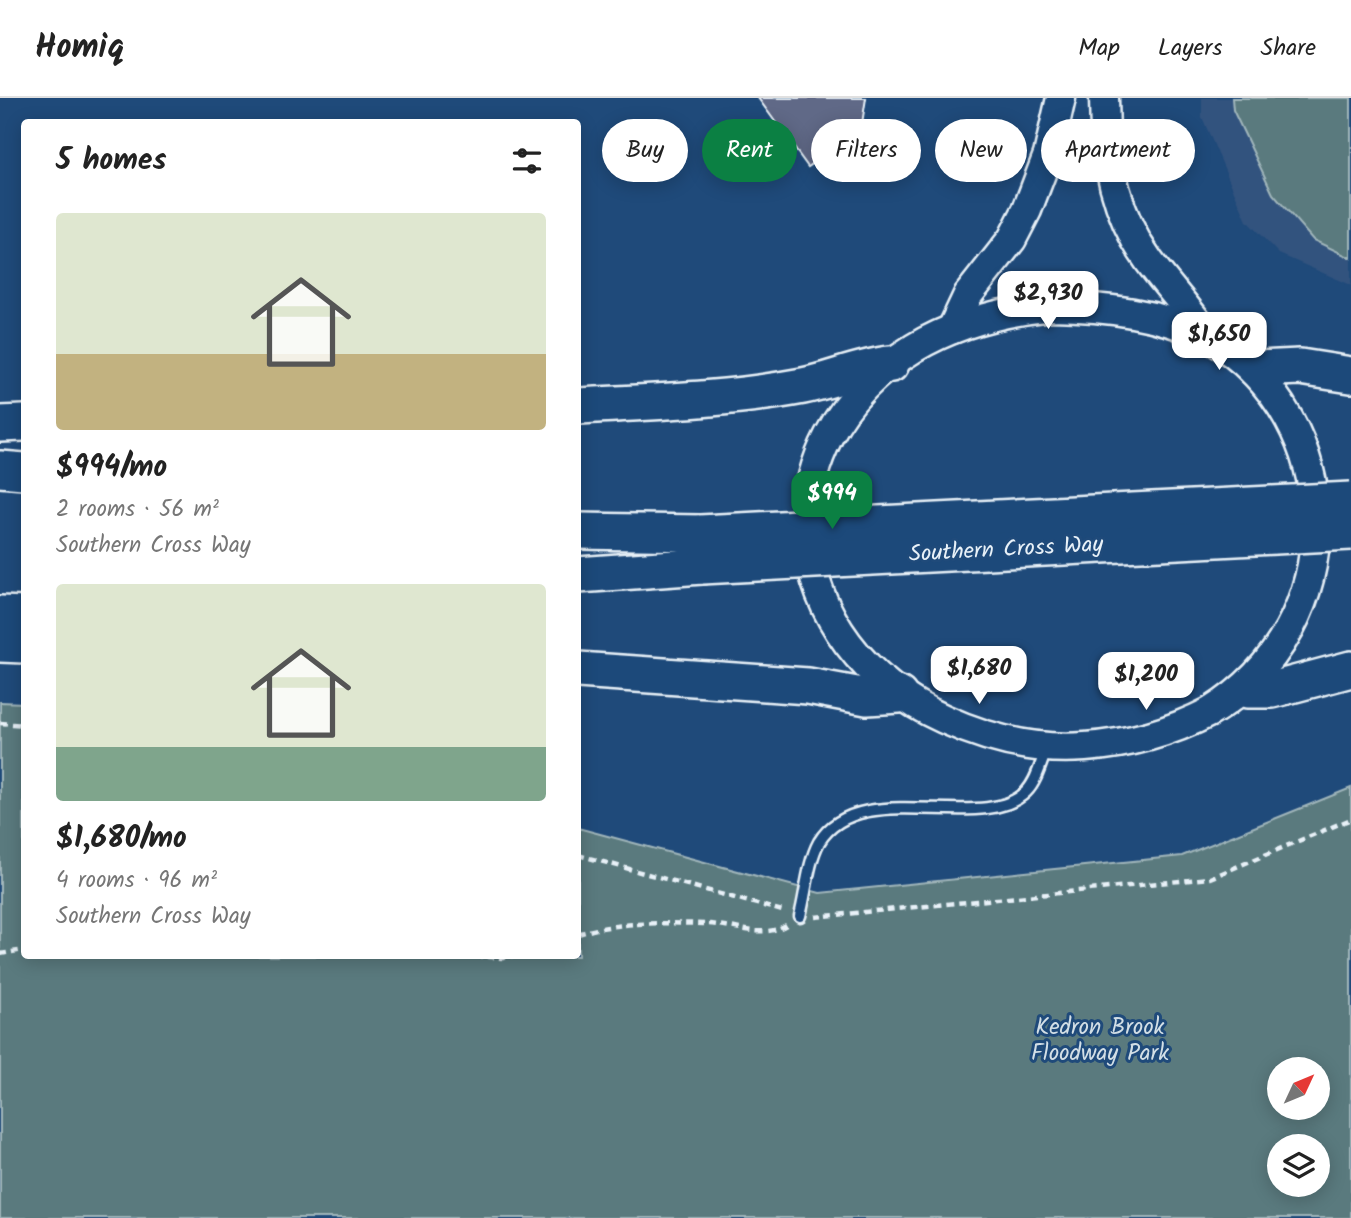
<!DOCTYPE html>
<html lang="en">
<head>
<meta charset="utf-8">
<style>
  :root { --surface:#fff; --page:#f2f2f2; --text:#222; --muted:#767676; --line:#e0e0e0; --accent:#0b8043 }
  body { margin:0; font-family:Kalam,sans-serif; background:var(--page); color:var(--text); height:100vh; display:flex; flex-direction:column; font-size:26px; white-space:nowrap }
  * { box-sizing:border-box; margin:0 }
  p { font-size:23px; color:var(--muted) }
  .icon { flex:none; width:38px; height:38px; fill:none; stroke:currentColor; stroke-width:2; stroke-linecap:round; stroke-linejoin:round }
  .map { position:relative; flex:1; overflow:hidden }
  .sheet { position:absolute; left:21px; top:21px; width:560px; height:840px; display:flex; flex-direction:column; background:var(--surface); border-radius:7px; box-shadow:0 4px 18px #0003 }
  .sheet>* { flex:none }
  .top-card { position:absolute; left:602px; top:21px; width:644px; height:63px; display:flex; gap:14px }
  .needle { width:46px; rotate:46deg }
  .tools { position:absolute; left:1267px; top:959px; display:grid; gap:14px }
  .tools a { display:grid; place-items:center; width:63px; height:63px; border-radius:50%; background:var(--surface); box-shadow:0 4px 18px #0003; font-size:35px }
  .price { position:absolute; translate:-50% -60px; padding:0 16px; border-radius:14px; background:#fff; color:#222; font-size:23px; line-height:46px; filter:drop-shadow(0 2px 4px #0008) }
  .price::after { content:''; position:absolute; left:50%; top:42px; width:21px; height:16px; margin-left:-10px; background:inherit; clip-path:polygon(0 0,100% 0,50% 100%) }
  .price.on { background:var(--accent); color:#fff }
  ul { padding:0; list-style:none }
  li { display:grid; align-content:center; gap:14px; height:371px; padding:0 35px }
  li span { display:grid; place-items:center; height:217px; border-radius:7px; color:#555 }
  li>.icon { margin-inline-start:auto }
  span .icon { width:126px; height:126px; fill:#fffc; stroke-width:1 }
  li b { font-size:30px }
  h2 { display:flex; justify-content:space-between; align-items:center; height:84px; padding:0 35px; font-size:30px }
  .tag { padding:0 24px; border-radius:32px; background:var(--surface); box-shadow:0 4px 18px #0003; font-size:24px; line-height:63px }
  .tag.on { background:var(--accent); color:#fff }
  header { display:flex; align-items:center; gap:42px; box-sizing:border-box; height:98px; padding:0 35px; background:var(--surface); border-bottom:2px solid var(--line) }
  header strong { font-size:33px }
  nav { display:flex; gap:38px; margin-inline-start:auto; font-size:24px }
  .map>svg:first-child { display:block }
</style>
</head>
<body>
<header>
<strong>Homiq</strong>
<nav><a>Map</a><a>Layers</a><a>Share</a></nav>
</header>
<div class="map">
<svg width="1351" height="1120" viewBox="0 0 1351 1120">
  <rect width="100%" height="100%" fill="#1f4a7a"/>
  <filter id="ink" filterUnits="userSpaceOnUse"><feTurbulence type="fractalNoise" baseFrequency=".0143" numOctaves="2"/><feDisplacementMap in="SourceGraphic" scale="14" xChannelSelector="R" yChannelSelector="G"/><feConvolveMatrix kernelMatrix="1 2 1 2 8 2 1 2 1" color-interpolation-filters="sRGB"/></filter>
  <g filter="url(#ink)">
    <polygon fill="#33537e" points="1202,0 1351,0 1351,187 1279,156 1247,123 1202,19"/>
    <g fill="#5a7a7e" stroke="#a1b6bb" stroke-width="2" fill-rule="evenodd">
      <polygon points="1232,0 1351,0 1351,160 1313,142 1273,96 1233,12"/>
      <path d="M0,604L24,605V858H578V730L820,795L1182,758L1351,690V1120H0ZM1279,971H1318V1010H1279ZM1279,1048H1318V1087H1279Z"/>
    </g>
    <polygon fill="#616987" stroke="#e8f1f8" stroke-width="2" points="758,0 866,0 861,32 808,69"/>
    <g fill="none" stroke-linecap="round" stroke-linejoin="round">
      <g stroke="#e8f1f8" stroke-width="15">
        <path id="lane" d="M800,818C806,795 808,764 819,744C859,678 983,737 1026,694C1037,683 1041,664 1047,650"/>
      </g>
      <g stroke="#e8f1f8" stroke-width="33">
        <g id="secondary">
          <path d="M1104,0C1104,57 1115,116 1149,163C1168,189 1190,212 1208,239"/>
          <path d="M1052,208C1106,209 1160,215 1209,239C1351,323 1351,528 1210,614C1171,634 1129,646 1085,649C1036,653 988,641 944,621C780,546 755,347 914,250C955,225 1005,213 1052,208Z"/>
          <polyline points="952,231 968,197 1012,141 1027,112 1048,57 1061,0"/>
        </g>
      </g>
      <g stroke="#e8f1f8" stroke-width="40">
        <g id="highway">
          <polyline points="1256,271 1300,269 1351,277"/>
          <path d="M578,308C652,304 729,302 803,288C833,282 860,269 891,266"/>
          <polyline points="0,326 24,325"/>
          <polyline points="0,371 24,373"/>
          <polyline points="578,433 700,435"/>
          <polyline points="578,477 702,468"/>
          <polyline points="0,516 24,517"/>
          <polyline points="0,546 24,547"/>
          <polyline points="578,572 808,588 867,599 899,597"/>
          <polyline points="1248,592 1272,592 1351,571"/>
        </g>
      </g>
      <g stroke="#e8f1f8" stroke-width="4.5" stroke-dasharray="7 5" stroke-linecap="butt">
        <polyline points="0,625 24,627"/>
        <polyline points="578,757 786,814"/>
        <polyline points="815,819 1210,780 1351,721"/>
        <path d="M578,836C618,823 665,825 708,826C735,827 763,842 788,826"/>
        <polyline points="0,856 24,852"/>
        <polyline points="475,858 503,860 512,858"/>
      </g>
      <use href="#lane" stroke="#1f4a7a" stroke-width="10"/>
      <use href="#secondary" stroke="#1f4a7a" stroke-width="28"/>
      <use href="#highway" stroke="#1f4a7a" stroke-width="35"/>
      <g stroke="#e8f1f8" stroke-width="40" stroke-linecap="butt">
        <g id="highway-bridge">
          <polyline points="700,435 1351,402"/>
          <polyline points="702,468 1351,434"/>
        </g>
      </g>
      <use href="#highway-bridge" stroke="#1f4a7a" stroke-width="35"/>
    </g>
  </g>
  <g text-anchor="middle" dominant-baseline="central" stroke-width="6" stroke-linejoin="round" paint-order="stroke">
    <g font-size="23" fill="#e8f1f8" stroke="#1f4a7a">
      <text transform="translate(1006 452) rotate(-3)">Southern Cross Way</text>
    </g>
    <g font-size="23" fill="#d3dfe6" stroke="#1f4a7a">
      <text x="1100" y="930">Kedron Brook<tspan x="1100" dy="26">Floodway Park</tspan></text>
    </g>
  </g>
</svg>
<div class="tools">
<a><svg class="needle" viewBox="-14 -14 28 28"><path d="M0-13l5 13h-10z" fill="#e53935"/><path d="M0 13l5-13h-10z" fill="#767676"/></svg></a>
<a><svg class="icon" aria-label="layers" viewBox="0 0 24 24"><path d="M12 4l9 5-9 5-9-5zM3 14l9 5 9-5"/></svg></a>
</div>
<b class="price" style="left:1048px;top:233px">$2,930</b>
<b class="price" style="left:1219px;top:274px">$1,650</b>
<b class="price on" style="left:832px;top:433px">$994</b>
<b class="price" style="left:979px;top:608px">$1,680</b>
<b class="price" style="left:1146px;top:614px">$1,200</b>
<div class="top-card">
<a class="tag">Buy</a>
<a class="tag on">Rent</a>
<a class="tag">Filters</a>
<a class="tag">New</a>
<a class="tag">Apartment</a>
</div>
<section class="sheet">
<h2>5 homes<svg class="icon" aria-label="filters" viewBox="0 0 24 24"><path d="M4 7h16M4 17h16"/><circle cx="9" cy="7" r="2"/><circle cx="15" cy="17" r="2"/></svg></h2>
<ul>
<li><span style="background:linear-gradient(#dfe7d0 65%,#c2b280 0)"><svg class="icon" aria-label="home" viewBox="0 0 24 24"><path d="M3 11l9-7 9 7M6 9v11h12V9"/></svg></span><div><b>$994/mo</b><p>2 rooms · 56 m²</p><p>Southern Cross Way</p></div></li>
<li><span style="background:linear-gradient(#dfe7d0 75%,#7fa58c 0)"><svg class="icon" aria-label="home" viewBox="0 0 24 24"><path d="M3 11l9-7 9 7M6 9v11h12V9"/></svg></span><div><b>$1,680/mo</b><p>4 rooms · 96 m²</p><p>Southern Cross Way</p></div></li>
</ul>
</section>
</div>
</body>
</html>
